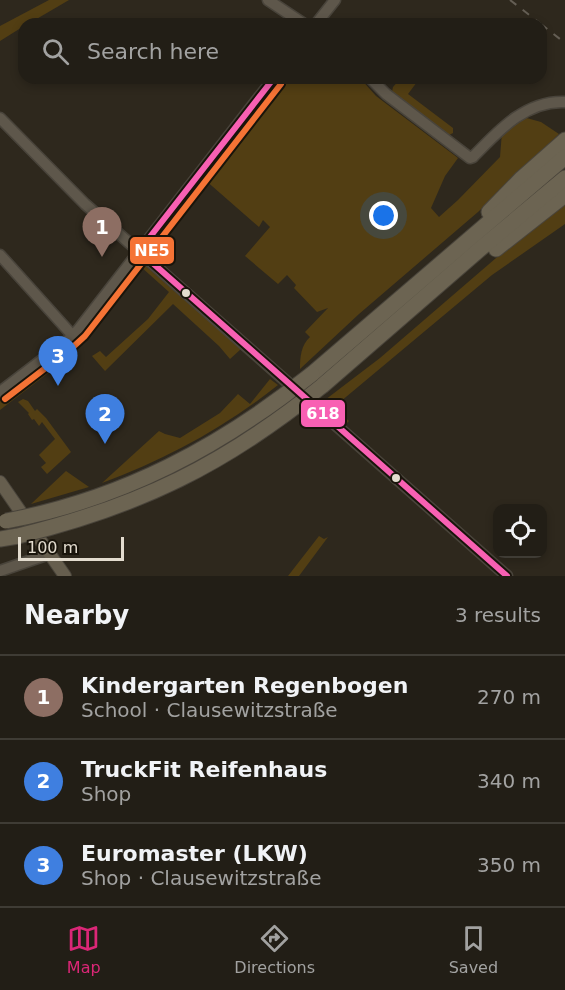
<!DOCTYPE html>
<meta charset="utf-8">
<style>
:root{--surface:#221e16;--page:#2a271f;--text:#f1f3f6;--muted:#a2a2a1;--line:#3f3c35;--accent:#db2777}
body{margin:0;font-family:"DejaVu Sans",sans-serif;background:var(--page);color:var(--text)}
.controls{position:absolute;right:18px;bottom:18px;display:grid;overflow:hidden;border-radius:12px;box-shadow:0 3px 9px #0003}
.controls button{width:54px;height:54px;display:grid;place-items:center;padding:0;border:0;border-bottom:2px solid var(--line);background:var(--surface);color:var(--text);font:30px sans-serif}
.scale{position:absolute;left:18px;bottom:15px;width:106px;box-sizing:border-box;padding-left:6px;border:3px solid #e3dccf;border-top:0;font-size:16px;line-height:21px;white-space:nowrap;color:#e3dccf;-webkit-text-stroke:4px #19140b;paint-order:stroke}
.you{position:absolute;left:384px;top:216px;width:21px;height:21px;margin:-15px;border:4px solid #fff;border-radius:50%;background:#1a73e8;box-shadow:0 0 0 9px #1a73e833}
.badge{display:grid;place-items:center;width:39px;height:39px;border-radius:50%;background:var(--accent);color:#fff;font-size:20px;font-weight:700}
.pin{position:absolute;translate:-50% -50px;filter:drop-shadow(0 2px 3px #0008)}
.pin::after{content:'';position:absolute;top:32px;width:21px;height:18px;background:inherit;clip-path:polygon(0 0,100% 0,50% 100%)}
.list{margin:0;padding:0;list-style:none}
h2{display:flex;justify-content:space-between;align-items:center;height:78px;margin:0;padding:0 24px;font-size:26px}
h2 small{font-size:20px;font-weight:400;color:var(--muted)}
.list li{display:grid;grid-template-columns:39px 1fr auto;gap:18px;align-items:center;box-sizing:border-box;height:84px;padding:0 24px;border-top:2px solid var(--line)}
.list b{display:block;font-size:22px;white-space:nowrap}
.list p{margin:0;font-size:20px;white-space:nowrap;color:var(--muted)}
.list em{font-size:20px;font-style:normal;color:var(--muted)}
.icon{flex:none;width:33px;height:33px;fill:none;stroke:currentColor;stroke-width:2;stroke-linecap:round;stroke-linejoin:round}
.map{position:relative;flex:none;width:565px;height:576px;overflow:hidden}
.search{position:absolute;background:var(--surface);box-shadow:0 3px 9px #0003;left:18px;right:18px;top:18px;height:66px;display:flex;align-items:center;gap:15px;box-sizing:border-box;padding:0 21px;border-radius:18px;color:var(--muted);font-size:22px}
.sheet{height:330px;background:var(--surface)}
nav{display:flex;justify-content:space-around;align-items:center;box-sizing:border-box;height:84px;border-top:2px solid var(--line);background:var(--surface);font-size:16px;color:var(--muted)}
nav a{display:grid;justify-items:center;gap:3px}
nav .on{color:var(--accent)}
.map>svg:first-child{display:block}
.green{fill:#523e13}
.lines{fill:none;stroke-linecap:round;stroke-linejoin:round}
.minor-casing{stroke:#49443b;stroke-width:13}
.major-casing{stroke:#49443b;stroke-width:14}
.highway-casing{stroke:#49443b;stroke-width:17}
.minor{stroke:#5e574b;stroke-width:10}
.major{stroke:#665e4e;stroke-width:12}
.highway{stroke:#6c6452;stroke-width:15}
.rail{stroke:#645e54;stroke-width:2;stroke-dasharray:8 8;stroke-linecap:butt}
.highway-bridge-casing{stroke:#49443b;stroke-width:17;stroke-linecap:butt}
.highway-bridge{stroke:#6c6452;stroke-width:15}
.bus-1-casing{stroke:#19140b;stroke-width:10}
.bus-2-casing{stroke:#19140b;stroke-width:10}
.bus-1{stroke:#f860b3;stroke-width:6}
.bus-2{stroke:#f57335;stroke-width:6}
.bus-dot{fill:#e3dccf;stroke:#19140b;stroke-width:2}
.line-badge{stroke:#19140b;stroke-width:2}
.badge-label{font-size:16px;text-anchor:middle;font-weight:bold;fill:#fff}
</style>
<div class="map">
<svg width="565" height="576" viewBox="0 0 565 576">
<rect width="100%" height="100%" fill="#2e281d"/>
<!-- green -->
<g class="green">
<path d="M49,0H69L28,24H24V26L0,41V26Z"/>
<path d="M284,78H360L376,96L458,158L445,176L431,208L439,217L458,200L500,157L502,132L523,117L541,122L559,134L478,212L359,314L300,369C300,357 301,345 310,337L305,332L328,308L317,312L294,288L296,285L287,275L278,284L245,256L270,227L263,220L259,227L204,179Z"/>
<path d="M401,78H420L408,94L453,128V133L449,135L392,92L393,87Z"/>
<path d="M565,205V224L492,275L334,407L349,421L345,425L321,403L380,358L503,252Z"/>
<path d="M141,262L241,349L230,359L219,346L173,304L105,371L92,356L100,351L106,357L148,319L169,292L140,266L79,345L78,339L138,263Z"/>
<path d="M63,352L69,357L0,410V401Z"/>
<path d="M270,379L278,385C224,428 166,459 102,483L159,431L165,434L180,438L220,413L238,394L250,404Z"/>
<path d="M23,399L28,401L35,411L37,409L46,418L71,452L47,474L41,467L46,463L39,455L55,439L42,422L39,426L34,419L32,420L28,414L29,413L18,402Z"/>
<path d="M66,471L89,487L31,504Z"/>
<path d="M319,536L324,539L328,537L299,576H288Z"/>
</g>
<g class="lines">
<defs>
<g id="minor">
<path d="M268,0L304,24"/>
<path d="M316,24L335,0"/>
<path d="M370,78L386,94L470,158L473,157C498,131 526,100 565,102"/>
<path d="M0,118L85,204L507,576"/>
<path d="M0,255L73,336"/>
<path d="M0,392L68,340L78,330L274,78"/>
<path d="M0,571L49,554"/>
</g>
<path id="major" d="M0,482L65,576"/>
<g id="highway">
<path d="M489,212L522,178L565,140"/>
<path d="M496,249L565,195"/>
<path d="M312,374L565,157"/>
<path d="M322,386L480,249L565,178"/>
<path d="M0,539L18,536"/>
</g>
</defs>
<!-- minor casing -->
<use href="#minor" class="minor-casing"/>
<!-- major casing -->
<use href="#major" class="major-casing"/>
<!-- highway casing -->
<use href="#highway" class="highway-casing"/>
<!-- minor -->
<use href="#minor" class="minor"/>
<!-- major -->
<use href="#major" class="major"/>
<!-- highway -->
<use href="#highway" class="highway"/>
<!-- rail -->
<g class="rail">
<path d="M510,0L541,24"/>
<path d="M541,24L565,43"/>
</g>
<defs>
<g id="highway-bridge">
<path d="M6,521C123,499 220,447 312,374"/>
<path d="M18,536C140,506 224,465 322,386"/>
</g>
</defs>
<!-- highway-bridge casing -->
<use href="#highway-bridge" class="highway-bridge-casing"/>
<!-- highway-bridge -->
<use href="#highway-bridge" class="highway-bridge"/>
<defs>
<g id="bus-1">
<path d="M139,251L507,576"/>
<path d="M139,251L274,78"/>
</g>
<path id="bus-2" d="M5,399L73,347L85,336L281,84"/>
</defs>
<!-- bus-1 casing -->
<use href="#bus-1" class="bus-1-casing"/>
<!-- bus-2 casing -->
<use href="#bus-2" class="bus-2-casing"/>
<!-- bus-1 -->
<use href="#bus-1" class="bus-1"/>
<!-- bus-2 -->
<use href="#bus-2" class="bus-2"/>
</g>
<!-- markers -->
<g class="bus-dot">
<circle cx="186" cy="293" r="5"/>
<circle cx="396" cy="478" r="5"/>
</g>
<g class="line-badge">
<rect x="129" y="236" width="46" height="29" rx="6" fill="#f57335"/>
<rect x="300" y="399" width="46" height="29" rx="6" fill="#f860b3"/>
</g>
<g class="badge-label">
<text x="152" y="256">NE5</text>
<text x="323" y="419">618</text>
</g>
</svg>
<div class="controls">
<button><svg class="icon" aria-label="locate" viewBox="0 0 24 24"><circle cx="12" cy="12" r="6"/><path d="M12 2v4M12 18v4M2 12h4M18 12h4"/></svg></button>
</div>
<div class="scale">100 m</div>
<div class="you"></div>
<div class="pin badge" style="left:102px;top:257px;background:#8d6e63">1</div>
<div class="pin badge" style="left:105px;top:444px;background:#3f7fe0">2</div>
<div class="pin badge" style="left:58px;top:386px;background:#3f7fe0">3</div>
<div class="search"><svg class="icon" aria-label="search" viewBox="0 0 24 24"><circle cx="10" cy="10" r="6"/><path d="M15 15l6 6"/></svg>Search here</div>
</div>
<section class="sheet">
<h2>Nearby<small>3 results</small></h2>
<ul class="list">
<li><span class="badge" style="background:#8d6e63">1</span><div><b>Kindergarten Regenbogen</b><p>School · Clausewitzstraße</p></div><em>270 m</em></li>
<li><span class="badge" style="background:#3f7fe0">2</span><div><b>TruckFit Reifenhaus</b><p>Shop</p></div><em>340 m</em></li>
<li><span class="badge" style="background:#3f7fe0">3</span><div><b>Euromaster (LKW)</b><p>Shop · Clausewitzstraße</p></div><em>350 m</em></li>
</ul>
</section>
<nav>
<a class="on"><svg class="icon" aria-label="map" viewBox="0 0 24 24"><path d="M3 6l6-2 6 2 6-2v14l-6 2-6-2-6 2zM9 4v14M15 6v14"/></svg>Map</a>
<a><svg class="icon" aria-label="directions" viewBox="0 0 24 24"><path d="M12 3l9 9-9 9-9-9zM9 14v-3h6M13 9l2 2-2 2"/></svg>Directions</a>
<a><svg class="icon" aria-label="saved" viewBox="0 0 24 24"><path d="M7 4h10v16l-5-4-5 4z"/></svg>Saved</a>
</nav>
